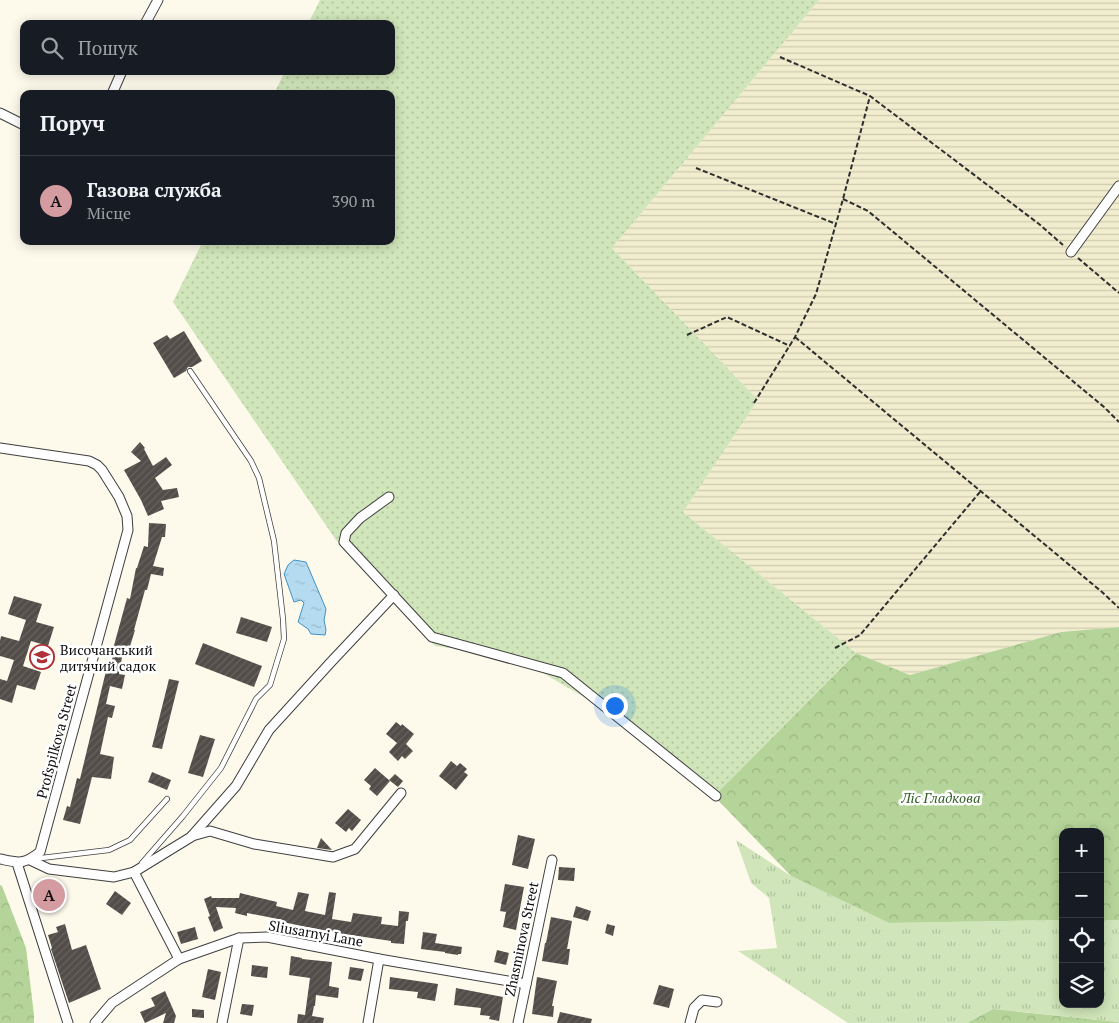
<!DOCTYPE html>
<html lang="uk">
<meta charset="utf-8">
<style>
:root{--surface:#171b24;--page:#20242c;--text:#f1f3f6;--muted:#9ea1a6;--line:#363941;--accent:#d49ba0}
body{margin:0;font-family:"PT Serif",serif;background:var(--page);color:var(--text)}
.controls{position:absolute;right:15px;bottom:15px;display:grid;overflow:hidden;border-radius:10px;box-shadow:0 2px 12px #0003}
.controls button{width:45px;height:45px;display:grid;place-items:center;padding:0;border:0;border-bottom:1px solid var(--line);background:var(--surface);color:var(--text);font:25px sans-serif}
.you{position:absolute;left:614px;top:705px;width:18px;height:18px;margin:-12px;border:4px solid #fff;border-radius:50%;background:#1a73e8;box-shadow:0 0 0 8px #1a73e833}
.badge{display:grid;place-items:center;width:32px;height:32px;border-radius:50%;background:var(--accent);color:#111;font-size:16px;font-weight:700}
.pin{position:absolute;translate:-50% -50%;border:2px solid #fff;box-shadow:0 1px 5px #0006}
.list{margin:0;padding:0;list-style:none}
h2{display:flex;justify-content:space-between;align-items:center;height:65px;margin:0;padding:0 20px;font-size:21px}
h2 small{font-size:16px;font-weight:400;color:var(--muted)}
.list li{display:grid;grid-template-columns:32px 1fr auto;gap:15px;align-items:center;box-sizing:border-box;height:90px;padding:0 20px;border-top:1px solid var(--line)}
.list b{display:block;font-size:19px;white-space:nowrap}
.list p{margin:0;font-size:16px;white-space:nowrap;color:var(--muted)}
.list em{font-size:16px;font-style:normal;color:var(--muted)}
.icon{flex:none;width:28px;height:28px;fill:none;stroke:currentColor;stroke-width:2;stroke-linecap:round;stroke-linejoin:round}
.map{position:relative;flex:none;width:1119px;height:1023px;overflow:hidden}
.search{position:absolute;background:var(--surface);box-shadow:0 2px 12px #0003;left:20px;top:20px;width:375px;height:55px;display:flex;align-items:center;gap:12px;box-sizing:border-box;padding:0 18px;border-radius:10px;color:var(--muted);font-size:19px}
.panel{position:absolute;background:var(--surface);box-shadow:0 2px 12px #0003;left:20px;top:90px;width:375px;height:155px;border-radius:10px}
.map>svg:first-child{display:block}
.farmland{fill:url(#farmland-rules)}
.grass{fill:url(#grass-tufts)}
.forest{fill:url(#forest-crowns)}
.park{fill:url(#park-dots)}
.water{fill:url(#water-ripples);stroke:#4191c2}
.building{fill:url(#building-hatch)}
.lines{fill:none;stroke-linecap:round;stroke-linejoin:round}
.service-casing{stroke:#3f3f3f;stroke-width:6}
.minor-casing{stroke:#3f3f3f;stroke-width:11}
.path{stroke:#2e2e2e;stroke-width:2;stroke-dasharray:5 2.5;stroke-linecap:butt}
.service{stroke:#fff;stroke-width:4.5}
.minor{stroke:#fff;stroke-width:9}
.labels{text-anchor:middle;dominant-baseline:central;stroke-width:5;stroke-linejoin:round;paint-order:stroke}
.poi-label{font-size:14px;fill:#0c0c0c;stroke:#fff;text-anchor:start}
.street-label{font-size:14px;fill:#0c0c0c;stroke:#fff}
.park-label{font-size:14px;font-style:italic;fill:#2f5e22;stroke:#fff}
</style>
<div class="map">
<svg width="1119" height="1023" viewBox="0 0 1119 1023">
<defs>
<pattern id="farmland-rules" width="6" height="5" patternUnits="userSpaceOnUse" patternTransform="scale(1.25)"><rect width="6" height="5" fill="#f1edce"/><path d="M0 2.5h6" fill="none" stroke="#cdcab0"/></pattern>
<pattern id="grass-tufts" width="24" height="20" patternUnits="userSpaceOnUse" patternTransform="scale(1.25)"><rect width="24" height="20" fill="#d0e5b9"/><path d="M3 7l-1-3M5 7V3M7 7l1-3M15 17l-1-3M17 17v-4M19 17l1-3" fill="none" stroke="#b1c39e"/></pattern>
<pattern id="forest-crowns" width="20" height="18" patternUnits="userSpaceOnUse" patternTransform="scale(1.25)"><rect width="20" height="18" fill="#b5d499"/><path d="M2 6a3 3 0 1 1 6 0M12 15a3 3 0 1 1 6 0" fill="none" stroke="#9ab583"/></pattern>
<pattern id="park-dots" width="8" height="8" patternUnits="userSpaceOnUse" patternTransform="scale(1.25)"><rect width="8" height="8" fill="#d0e5b9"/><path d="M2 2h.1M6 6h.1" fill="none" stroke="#b1c39e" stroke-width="1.8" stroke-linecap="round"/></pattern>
<pattern id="water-ripples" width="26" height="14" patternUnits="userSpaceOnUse" patternTransform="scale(1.25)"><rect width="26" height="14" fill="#b5dbf1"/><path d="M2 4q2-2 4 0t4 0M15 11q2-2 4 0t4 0" fill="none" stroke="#9abbcd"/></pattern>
<pattern id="building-hatch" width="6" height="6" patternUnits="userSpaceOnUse" patternTransform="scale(1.25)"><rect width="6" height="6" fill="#534d49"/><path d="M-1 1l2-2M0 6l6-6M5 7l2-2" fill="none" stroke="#67625f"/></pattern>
</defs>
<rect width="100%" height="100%" fill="#fdfaec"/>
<!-- farmland -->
<path class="farmland" d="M819,0H1119V627L1061,632L910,675L856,653L683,512L758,400L612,248Z"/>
<!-- grass -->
<path class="grass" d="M736,840L791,876L889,923L1063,920V1004H1100V920H1119V1022L993,1009L967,1023H848L738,951L777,948L769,898L751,883Z"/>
<!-- forest -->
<g class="forest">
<path d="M1119,627V920H1100V832H1063V920L889,923L791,876L714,796L856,653L910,675L1061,632Z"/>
<path d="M0,885L2,886L26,948L34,1015V1023H0Z"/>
<path d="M993,1009L1118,1022L1119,1023H967Z"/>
</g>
<!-- park -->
<path class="park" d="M320,0H819L612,248L758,400L683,512L856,653L714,796L606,710L514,656L435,646L336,540L173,302L203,241H391V94H274L285,71H391V24H308Z"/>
<!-- water -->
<path class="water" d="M294,560L306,562L326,609L324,620L326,630L325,635L311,634L308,629L298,622L304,603L301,600L294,602L284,574L288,565Z"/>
<!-- building -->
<g class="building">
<path d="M184,331L202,361L192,367H188L186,371L174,378L153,343L167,335L170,339Z"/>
<path d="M140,442L145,448L144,449L153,466L166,457L172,465L155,478L163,490L177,488L179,497L161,501L164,509L148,516L141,500L124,470L141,461L131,452Z"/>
<path d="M149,523L166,524L165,537H162L153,566L164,568L163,576L151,574L147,590H145L134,630H135L128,653L123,652L119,674L125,675L122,689L110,686L106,704L115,706L112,718L108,717L100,754L114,757L111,779L92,777L80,824L63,820L67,806L70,807L77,778L80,779L106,671H110L114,649H113L127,598L130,599L136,568H137L144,546L148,547Z"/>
<path d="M14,596L42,604L36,622L54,627L48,646L31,641L23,666L41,672L35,690L17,685L12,703L0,699V679L7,681L14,660L0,656V641L1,636L19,641L26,620L8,614Z"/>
<path d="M241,617L272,627L267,642L236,633Z"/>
<path d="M203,643L262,666L254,687L195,664Z"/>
<path d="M169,679L179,681L162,749L152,747Z"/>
<path d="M396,722L401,726L402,724L414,734L406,744L413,751L405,759L402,756L398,761L389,752L397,743L386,734Z"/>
<path d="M200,735L215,739L203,777L188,773Z"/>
<path d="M451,761L457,766L460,763L467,769L464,772L468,775L456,790L439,776Z"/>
<path d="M375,768L390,781L377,796L369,789L371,786L364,780Z"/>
<path d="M152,772L171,780L167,790L148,782Z"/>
<path d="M395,774L403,781L398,787L389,780Z"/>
<path d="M348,809L361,820L352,831L349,828L346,832L335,823Z"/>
<path d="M518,835L535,839L528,869L512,865Z"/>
<path d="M321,838L332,850L317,848Z"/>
<path d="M559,867L575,868L574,881L558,880Z"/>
<path d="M43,882L62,891L54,910L35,900Z"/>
<path d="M505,884L524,887L516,930L503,927L506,912L500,911Z"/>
<path d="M115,891L131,903L122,915L106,904Z"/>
<path d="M298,892L309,894L305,911L325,915L329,892L336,893L332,919L351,922L353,913L382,917L381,924L398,926L399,911L409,912L408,921H406L404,944L391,943V941L338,933L297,925L283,922V920L247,913V916L235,913L236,908L216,907L223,928L214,932L208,917L210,916L204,899L211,896L212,898H239L240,893L277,902L276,906L293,910Z"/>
<path d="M576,906L591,911L588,921L573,917Z"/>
<path d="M551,917L572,921L567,949H570L568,965L542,961L545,943H546Z"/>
<path d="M65,924L72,950L86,945L101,989L69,1003L51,949L52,948L48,935L58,932L56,927Z"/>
<path d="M607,924L615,926L613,936L605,933Z"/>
<path d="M195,927L198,939L181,944L177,932Z"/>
<path d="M423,932L437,934L435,943L462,947L461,954H458V955L445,953V952L421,949Z"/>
<path d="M497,950L509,953L506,965L494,962Z"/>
<path d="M291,956L302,958V959L332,962L329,986L339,988L338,998L316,995L315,1006H314L312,1016L324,1018L323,1023H297L298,1014L305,1015L310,978L289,975Z"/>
<path d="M252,965L268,967L267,978L251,976Z"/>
<path d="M350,967L364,969L361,981L348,979Z"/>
<path d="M208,969L221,972L215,1000L202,997Z"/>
<path d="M390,977L438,984L435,1001L417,998L418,992L389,989Z"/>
<path d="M537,977L557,981L552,1006H554L553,1017L532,1014Z"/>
<path d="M659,985L674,989L669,1008L653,1004Z"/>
<path d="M456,988L503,997L499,1021L489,1019L490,1016L480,1015L481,1008L454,1005Z"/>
<path d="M165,991L176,1016L174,1023H163L166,1013L145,1023L140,1012L155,1006L151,998Z"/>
<path d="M242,1004L254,1005L252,1016L240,1014Z"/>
<path d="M192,1009L204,1010V1018L192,1017Z"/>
<path d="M560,1012L592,1019L591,1023H557Z"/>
</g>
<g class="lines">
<defs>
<g id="service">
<path d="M33,859L109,850L130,840L167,799"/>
<path d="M142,863L183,816L221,768L256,699L270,685L284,639L283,619L274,541L259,478L251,461L190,371"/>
</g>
<g id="minor">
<path d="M145,24L158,0"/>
<path d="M112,94L122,71"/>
<path d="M0,113L24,125"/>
<path d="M1071,252L1119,186"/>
<path d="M0,448L89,461L97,465L102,470L119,497L127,516L128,530L40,852C23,865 19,863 0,859"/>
<path d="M389,497L360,518L346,533L344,542L432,637L563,673L716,796"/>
<path d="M192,836L210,831L254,844L333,857L355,849L401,793"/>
<path d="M30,860L49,869L114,877L134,872L191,837L236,786L269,730L331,662L394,595"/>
<path d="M17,863L68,1023"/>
<path d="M134,872L179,959"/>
<path d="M95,1023L112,1003L179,959L239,938L267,937L379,959L526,984"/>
<path d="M222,1023L239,938"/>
<path d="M368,1023L379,959"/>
<path d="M518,1023L552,860"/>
<path d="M690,1023L694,1008L702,1000L717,1002"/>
</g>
</defs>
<!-- service casing -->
<use href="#service" class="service-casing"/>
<!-- minor casing -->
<use href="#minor" class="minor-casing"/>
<!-- path -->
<g class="path">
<path d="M780,57L870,96L1039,224L1063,245"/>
<path d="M696,168L836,224"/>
<path d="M843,199L868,211L1104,407L1119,422"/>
<path d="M1078,258L1119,293"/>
<path d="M687,335L727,317L790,346"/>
<path d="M795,337L1102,592L1119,608"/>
<path d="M754,403L795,337L816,294L843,199L870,96"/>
<path d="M835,648L860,635L980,492"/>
</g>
<!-- service -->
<use href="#service" class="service"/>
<!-- minor -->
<use href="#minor" class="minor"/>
</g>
<!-- icons -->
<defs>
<symbol id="school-ring" viewBox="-11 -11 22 22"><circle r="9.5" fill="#fff" stroke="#b02f38" stroke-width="1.5"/><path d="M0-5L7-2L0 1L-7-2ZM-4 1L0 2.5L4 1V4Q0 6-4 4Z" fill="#b02f38"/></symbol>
</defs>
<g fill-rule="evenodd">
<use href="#school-ring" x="28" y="643" width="28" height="28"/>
</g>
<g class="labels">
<!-- poi labels -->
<g class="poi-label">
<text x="60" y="649">Височанський<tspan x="60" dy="16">дитячий садок</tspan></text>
</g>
<!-- street labels -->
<g class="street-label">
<text transform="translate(56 741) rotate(-75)">Profspilkova Street</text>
<text transform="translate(316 933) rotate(10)">Sliusarnyi Lane</text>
<text transform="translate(521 939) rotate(-78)">Zhasminova Street</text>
</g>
<!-- park labels -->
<g class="park-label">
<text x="941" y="797">Ліс Гладкова</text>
</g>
</g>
</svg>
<div class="controls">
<button>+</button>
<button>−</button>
<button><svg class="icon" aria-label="locate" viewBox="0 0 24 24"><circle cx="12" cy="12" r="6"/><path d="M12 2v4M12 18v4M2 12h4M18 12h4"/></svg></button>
<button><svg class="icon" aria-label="layers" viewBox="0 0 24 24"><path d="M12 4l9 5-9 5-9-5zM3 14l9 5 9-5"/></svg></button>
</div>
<div class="you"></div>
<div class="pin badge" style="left:49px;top:895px">A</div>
<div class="search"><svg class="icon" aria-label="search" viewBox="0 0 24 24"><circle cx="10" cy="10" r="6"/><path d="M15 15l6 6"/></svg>Пошук</div>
<section class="panel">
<h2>Поруч<small></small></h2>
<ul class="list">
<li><span class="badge">A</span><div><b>Газова служба</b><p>Місце</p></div><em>390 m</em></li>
</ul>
</section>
</div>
